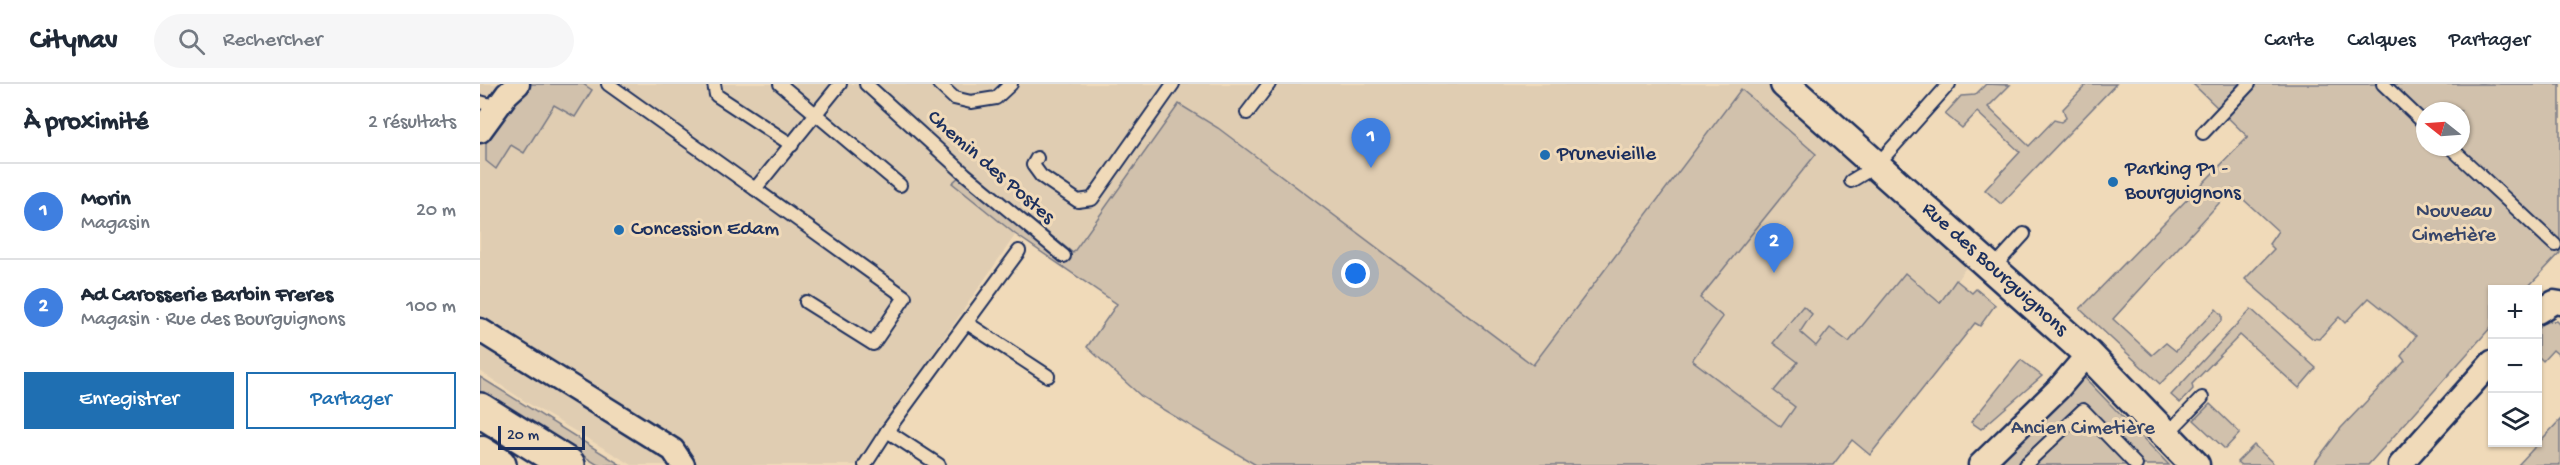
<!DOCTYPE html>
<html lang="fr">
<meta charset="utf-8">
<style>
:root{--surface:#fff;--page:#f6f6f7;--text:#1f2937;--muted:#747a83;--line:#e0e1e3;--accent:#1f6fb2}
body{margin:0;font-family:"Gochi Hand",sans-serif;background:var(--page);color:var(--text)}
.controls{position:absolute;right:18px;bottom:18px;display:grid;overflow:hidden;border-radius:0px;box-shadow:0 2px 4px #0004}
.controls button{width:54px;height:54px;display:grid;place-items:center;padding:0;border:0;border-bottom:2px solid var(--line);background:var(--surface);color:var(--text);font:30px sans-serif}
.compass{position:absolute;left:1936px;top:18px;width:54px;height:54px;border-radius:50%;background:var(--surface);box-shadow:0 2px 4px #0004;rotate:287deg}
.scale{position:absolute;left:18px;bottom:15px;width:87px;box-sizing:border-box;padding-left:6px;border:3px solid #1b2f5e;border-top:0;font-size:16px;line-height:21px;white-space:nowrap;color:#1b2f5e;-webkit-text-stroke:4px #f0dab9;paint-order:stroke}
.you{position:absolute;left:876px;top:190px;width:21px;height:21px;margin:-15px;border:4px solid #fff;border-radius:50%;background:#1a73e8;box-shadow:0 0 0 9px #1a73e833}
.badge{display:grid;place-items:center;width:39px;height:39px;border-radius:50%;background:var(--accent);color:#fff;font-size:20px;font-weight:700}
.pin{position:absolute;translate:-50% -50px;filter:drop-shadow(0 2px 3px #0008)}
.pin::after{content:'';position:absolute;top:32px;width:21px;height:18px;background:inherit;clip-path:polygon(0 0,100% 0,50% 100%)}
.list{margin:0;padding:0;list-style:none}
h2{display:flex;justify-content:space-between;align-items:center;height:78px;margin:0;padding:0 24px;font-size:26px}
h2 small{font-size:20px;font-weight:400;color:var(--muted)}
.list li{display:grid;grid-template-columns:39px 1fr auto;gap:18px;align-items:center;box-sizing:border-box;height:96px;padding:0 24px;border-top:2px solid var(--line)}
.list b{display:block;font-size:22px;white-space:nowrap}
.list p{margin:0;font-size:20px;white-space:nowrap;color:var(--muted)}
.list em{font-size:20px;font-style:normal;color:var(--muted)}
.actions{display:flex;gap:12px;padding:18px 24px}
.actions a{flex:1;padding:14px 0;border:2px solid var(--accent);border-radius:0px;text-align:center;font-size:21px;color:var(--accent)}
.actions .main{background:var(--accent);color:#fff}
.icon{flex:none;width:33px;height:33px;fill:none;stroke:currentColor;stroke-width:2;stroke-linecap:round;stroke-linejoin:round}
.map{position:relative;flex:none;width:2080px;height:381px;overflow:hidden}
header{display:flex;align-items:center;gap:36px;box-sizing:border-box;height:84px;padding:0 30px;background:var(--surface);border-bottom:2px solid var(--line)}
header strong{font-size:28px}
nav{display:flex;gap:33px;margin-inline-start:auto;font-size:21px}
.search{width:420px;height:54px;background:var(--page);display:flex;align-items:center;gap:15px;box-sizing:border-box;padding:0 21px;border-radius:33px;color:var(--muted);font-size:22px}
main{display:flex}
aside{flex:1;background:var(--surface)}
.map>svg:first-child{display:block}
.built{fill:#e0cdb2}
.green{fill:#d1c1ac;stroke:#767885;stroke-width:1.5;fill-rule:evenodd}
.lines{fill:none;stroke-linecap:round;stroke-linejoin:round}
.service-casing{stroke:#1b2f5e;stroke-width:16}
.minor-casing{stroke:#1b2f5e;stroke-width:27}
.tertiary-casing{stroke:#1b2f5e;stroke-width:33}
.primary-casing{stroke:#1b2f5e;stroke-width:38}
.service{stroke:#f0dab9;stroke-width:12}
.minor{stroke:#f0dab9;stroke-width:22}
.tertiary{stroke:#f0dab9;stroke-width:28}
.primary{stroke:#f0dab9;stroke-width:33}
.poi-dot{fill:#1f6fb2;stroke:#f0dab9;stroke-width:2}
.labels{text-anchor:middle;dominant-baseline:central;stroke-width:6;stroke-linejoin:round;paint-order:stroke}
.poi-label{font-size:21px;fill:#1b2f5e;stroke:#f0dab9;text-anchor:start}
.street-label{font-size:21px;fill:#1b2f5e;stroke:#f0dab9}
.park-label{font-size:21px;fill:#36456a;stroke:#f0dab9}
</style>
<header>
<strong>Citynav</strong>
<div class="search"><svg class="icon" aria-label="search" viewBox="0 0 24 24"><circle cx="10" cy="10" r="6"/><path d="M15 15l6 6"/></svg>Rechercher</div>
<nav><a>Carte</a><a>Calques</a><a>Partager</a></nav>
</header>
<main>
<aside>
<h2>À proximité<small>2 résultats</small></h2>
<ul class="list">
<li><span class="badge" style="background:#3f7fe0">1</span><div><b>Morin</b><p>Magasin</p></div><em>20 m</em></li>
<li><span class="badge" style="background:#3f7fe0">2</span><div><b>Ad Carosserie Barbin Freres</b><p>Magasin · Rue des Bourguignons</p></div><em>100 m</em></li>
</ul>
<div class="actions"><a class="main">Enregistrer</a><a>Partager</a></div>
</aside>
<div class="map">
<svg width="2080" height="381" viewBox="0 0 2080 381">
<rect width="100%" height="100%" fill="#f0dab9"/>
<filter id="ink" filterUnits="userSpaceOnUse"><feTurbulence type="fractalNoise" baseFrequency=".0167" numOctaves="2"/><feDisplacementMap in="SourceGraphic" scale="12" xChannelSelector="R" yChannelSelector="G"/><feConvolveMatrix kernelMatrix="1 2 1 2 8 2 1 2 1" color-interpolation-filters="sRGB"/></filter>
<g filter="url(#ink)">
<!-- built -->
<path class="built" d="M0,0H1305L1496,169L1461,219L1331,381H776L662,313L607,263L637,220L536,150L376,381H152L46,318L0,287Z"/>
<!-- green -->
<g class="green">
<path d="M51,0H103L112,6L95,33L74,21L44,69L31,61L16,85L6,77V56Z"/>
<path d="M1506,0L1530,1L1508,23L1549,62L1574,36L1581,38L1586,34L1583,25L1607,0H1636L1521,120L1505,106L1540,68L1497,28L1482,44L1465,30L1481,12L1495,11Z"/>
<path d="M1713,0H2080V169L2046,205L2012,206V242L1888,381H1833L1861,344L1925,277L1921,272L1936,252L1889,214L1865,239L1859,233L1839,255L1832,254L1765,195L1794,165L1789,160L1798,147L1752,105L1633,235L1672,271L1686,259L1696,267L1736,225L1742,231V236L1680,300L1600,225L1768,53ZM1945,27H1981V63H1945Z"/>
<path d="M1261,5L1336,70L1220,214L1243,233L1212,276L1301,343L1315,323L1294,307L1318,278L1293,259L1323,222L1332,230L1320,248L1336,262L1350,244L1369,258L1425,189L1460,219L1476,196L1492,209L1496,205L1515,221L1500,242L1495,239L1390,371L1372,356L1353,381H776L662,313L607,263L637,220L535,150L472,99L488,85L593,169L699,20L738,44L1053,281Z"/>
<path d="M1771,225L1836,284L1819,304L1760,251L1712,300L1713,305L1700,319L1691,311Z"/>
<path d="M2076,237L2080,241V272L2073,266L2063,277L2058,272V245L2063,238Z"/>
<path d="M1541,276L1562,292L1501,345L1491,338Z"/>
<path d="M0,293L141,381H118L0,308Z"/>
<path d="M1604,293L1689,381H1512Z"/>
<path d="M1730,320L1760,349L1745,365L1714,336Z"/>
<path d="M2080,336V381H2038Z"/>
<path d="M1774,361L1795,381H1761L1757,378Z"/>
</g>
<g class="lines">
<defs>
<g id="service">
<path d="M128,0L275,105L360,0"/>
<path d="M234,0L236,11L312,61"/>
<path d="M300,0L420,101"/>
<path d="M386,0L485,90L584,172"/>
<path d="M459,0L474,14L491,18L516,14L531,0"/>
<path d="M1903,0L1945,40"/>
<path d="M0,18L18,23"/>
<path d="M767,29L789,0"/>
<path d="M1723,49L1769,0"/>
<path d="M1970,63L2075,161"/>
<path d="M557,74L553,81L561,92L598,117L612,115L693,0"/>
<path d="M1371,97L1396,82L1469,0"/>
<path d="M275,105L425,213L393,260L326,218"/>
<path d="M1513,184L1544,150"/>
<path d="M487,239L568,292"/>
<path d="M407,347L459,381"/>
<path d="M1686,351L1722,314"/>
<path d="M385,381L407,347L539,167"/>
<path d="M1545,381L1603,326L1656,381"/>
</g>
<g id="minor">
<path d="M0,47L27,10L38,0"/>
<path d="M2058,228L2074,218L2080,219"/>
<path d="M0,246L193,366L203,381"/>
<path d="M1500,381L1579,304L1608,270"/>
<path d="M1920,381L2012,278"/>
</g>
<path id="tertiary" d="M1305,0L1608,270L1715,381"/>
<g id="primary">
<path d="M0,326L88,381"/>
<path d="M0,369L19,381"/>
</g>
</defs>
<!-- service casing -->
<use href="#service" class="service-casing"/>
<!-- minor casing -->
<use href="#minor" class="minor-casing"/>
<!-- tertiary casing -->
<use href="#tertiary" class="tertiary-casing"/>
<!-- primary casing -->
<use href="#primary" class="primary-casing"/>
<!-- service -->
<use href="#service" class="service"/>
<!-- minor -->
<use href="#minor" class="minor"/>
<!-- tertiary -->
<use href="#tertiary" class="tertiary"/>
<!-- primary -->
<use href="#primary" class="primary"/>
</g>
</g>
<!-- markers -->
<g class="poi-dot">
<circle cx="1065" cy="71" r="6"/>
<circle cx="1633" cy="98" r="6"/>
<circle cx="139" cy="146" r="6"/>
</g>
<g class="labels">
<!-- poi labels -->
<g class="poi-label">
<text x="1077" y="71">Prunevieille</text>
<text x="1645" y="86">Parking P1 -<tspan x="1645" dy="24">Bourguignons</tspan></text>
<text x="151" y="146">Concession Edam</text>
</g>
<!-- street labels -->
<g class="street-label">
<text transform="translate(510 84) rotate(41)">Chemin des Postes</text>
<text transform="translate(1514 186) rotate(42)">Rue des Bourguignons</text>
</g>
<!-- park labels -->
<g class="park-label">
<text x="1974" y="128">Nouveau<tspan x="1974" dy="24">Cimetière</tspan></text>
<text x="1603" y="345">Ancien Cimetière</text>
</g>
</g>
</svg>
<div class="controls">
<button>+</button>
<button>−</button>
<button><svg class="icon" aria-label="layers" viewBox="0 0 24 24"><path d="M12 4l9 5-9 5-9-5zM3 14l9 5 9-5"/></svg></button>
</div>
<svg class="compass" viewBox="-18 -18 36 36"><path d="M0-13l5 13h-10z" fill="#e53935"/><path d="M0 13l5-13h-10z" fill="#747a83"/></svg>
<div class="scale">20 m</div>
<div class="you"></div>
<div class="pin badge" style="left:891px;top:84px;background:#3f7fe0">1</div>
<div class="pin badge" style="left:1294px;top:189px;background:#3f7fe0">2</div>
</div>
</main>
